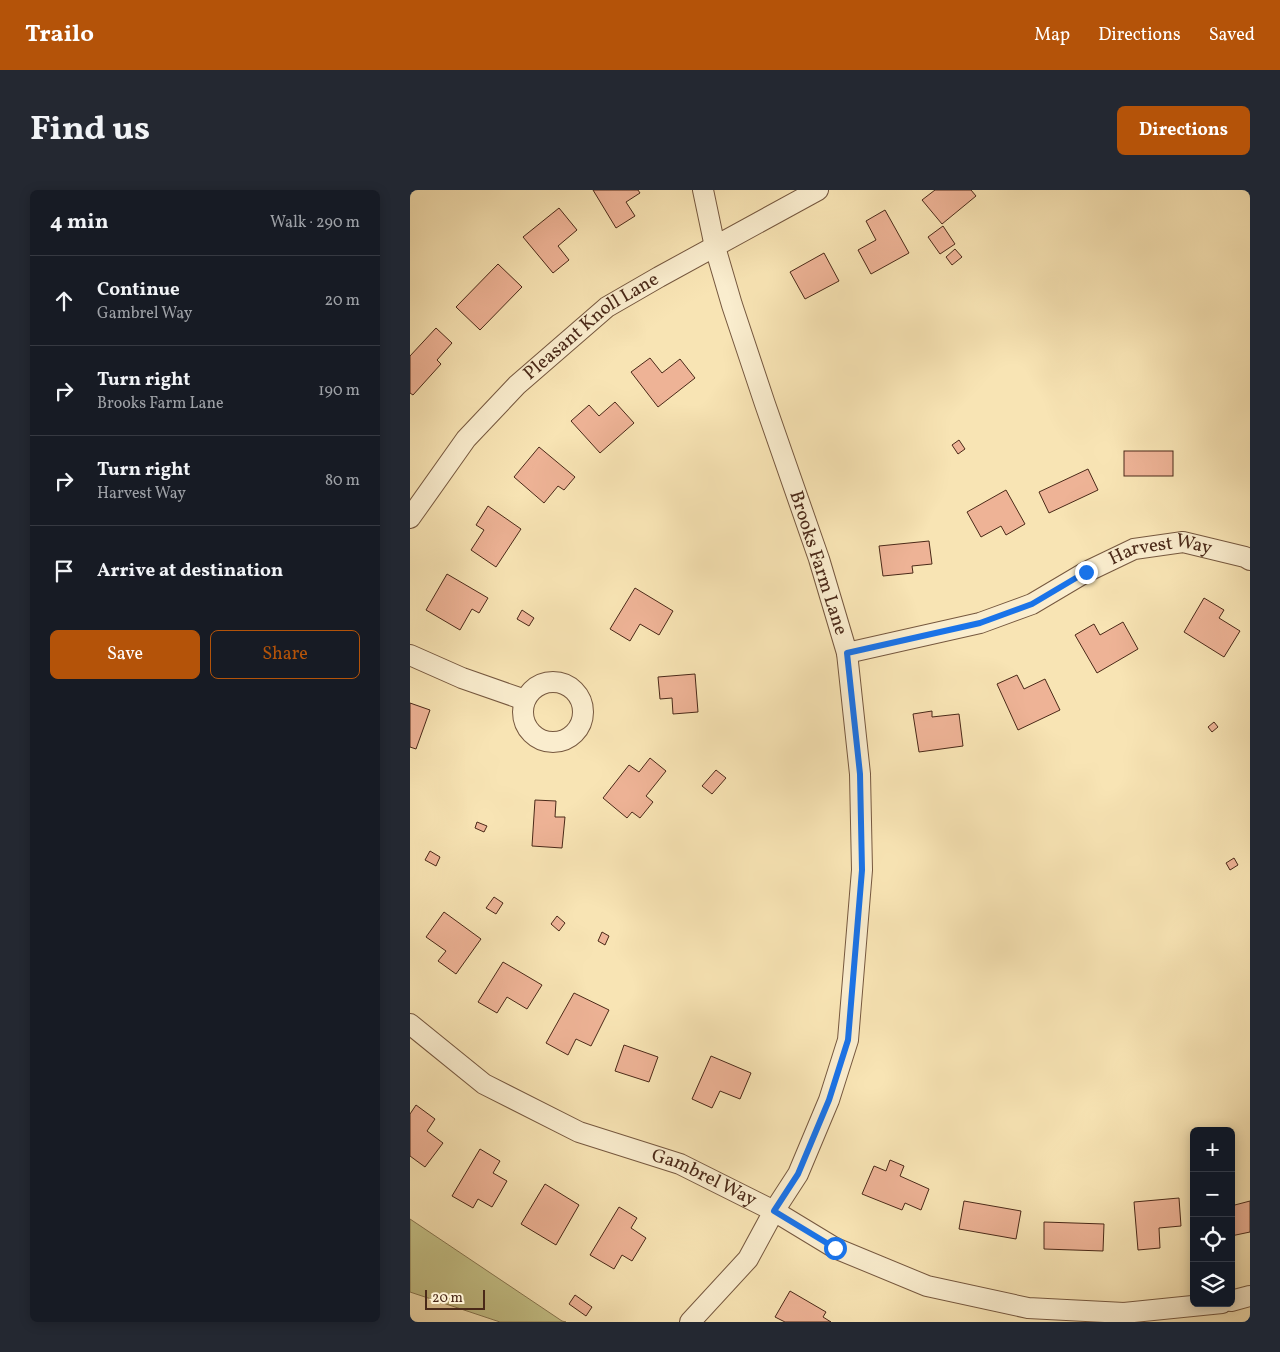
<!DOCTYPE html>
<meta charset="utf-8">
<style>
:root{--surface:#171b24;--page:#242831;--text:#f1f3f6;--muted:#9ea1a6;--line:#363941;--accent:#b45309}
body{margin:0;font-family:Vollkorn,serif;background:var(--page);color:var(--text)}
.controls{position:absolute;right:15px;bottom:15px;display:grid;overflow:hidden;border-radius:8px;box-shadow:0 2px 12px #0003}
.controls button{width:45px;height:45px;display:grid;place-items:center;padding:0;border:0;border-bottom:1px solid var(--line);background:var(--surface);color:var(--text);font:25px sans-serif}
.scale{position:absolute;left:15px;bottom:12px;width:60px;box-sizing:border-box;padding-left:5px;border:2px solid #4a2918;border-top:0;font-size:14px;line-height:18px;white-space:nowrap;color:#4a2918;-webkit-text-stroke:4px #faedce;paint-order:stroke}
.stop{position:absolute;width:15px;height:15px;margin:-11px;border:4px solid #1a73e8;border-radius:50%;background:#fff}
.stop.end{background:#1a73e8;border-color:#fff;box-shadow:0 1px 5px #0008}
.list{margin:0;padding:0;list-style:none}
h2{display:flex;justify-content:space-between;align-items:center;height:65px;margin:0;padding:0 20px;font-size:21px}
h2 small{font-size:16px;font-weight:400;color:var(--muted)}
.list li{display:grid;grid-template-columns:32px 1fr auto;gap:15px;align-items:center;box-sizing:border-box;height:90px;padding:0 20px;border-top:1px solid var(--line)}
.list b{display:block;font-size:19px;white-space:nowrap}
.list p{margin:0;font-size:16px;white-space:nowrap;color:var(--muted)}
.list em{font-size:16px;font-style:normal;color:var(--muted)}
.actions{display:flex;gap:10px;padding:15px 20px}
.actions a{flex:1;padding:11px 0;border:1px solid var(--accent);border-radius:8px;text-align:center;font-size:18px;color:var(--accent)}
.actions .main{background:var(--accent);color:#fff}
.icon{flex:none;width:28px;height:28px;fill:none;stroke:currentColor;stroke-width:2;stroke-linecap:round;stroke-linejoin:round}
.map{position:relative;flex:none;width:840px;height:1132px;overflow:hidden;border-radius:8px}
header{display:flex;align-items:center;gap:30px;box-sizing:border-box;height:70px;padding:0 25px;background:var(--accent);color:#fff}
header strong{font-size:24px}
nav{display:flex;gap:28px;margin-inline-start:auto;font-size:18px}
.intro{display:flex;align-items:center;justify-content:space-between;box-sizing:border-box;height:120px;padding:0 30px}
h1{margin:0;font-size:35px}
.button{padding:12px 22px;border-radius:8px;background:var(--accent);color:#fff;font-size:18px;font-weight:700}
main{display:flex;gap:30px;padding:0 30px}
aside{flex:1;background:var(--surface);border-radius:8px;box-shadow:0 2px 12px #0003}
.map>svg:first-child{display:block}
.green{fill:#c5c288;stroke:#887650}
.building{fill:#eeb396;stroke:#4a2918}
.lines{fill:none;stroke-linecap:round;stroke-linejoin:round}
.minor-casing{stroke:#76583f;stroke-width:22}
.minor{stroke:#faedce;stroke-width:20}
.route{stroke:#1a73e8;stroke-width:6}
.labels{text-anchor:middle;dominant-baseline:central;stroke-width:4;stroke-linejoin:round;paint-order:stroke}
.street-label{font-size:19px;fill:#4a2918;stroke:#faedce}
</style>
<header>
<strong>Trailo</strong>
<nav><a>Map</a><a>Directions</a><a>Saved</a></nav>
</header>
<div class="intro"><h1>Find us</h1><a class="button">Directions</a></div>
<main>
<aside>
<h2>4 min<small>Walk · 290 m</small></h2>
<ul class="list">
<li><svg class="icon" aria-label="ahead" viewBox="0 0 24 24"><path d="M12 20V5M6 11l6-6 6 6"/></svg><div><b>Continue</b><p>Gambrel Way</p></div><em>20 m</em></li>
<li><svg class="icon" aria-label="right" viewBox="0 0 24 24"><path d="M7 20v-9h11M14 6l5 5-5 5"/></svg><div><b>Turn right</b><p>Brooks Farm Lane</p></div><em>190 m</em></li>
<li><svg class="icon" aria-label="right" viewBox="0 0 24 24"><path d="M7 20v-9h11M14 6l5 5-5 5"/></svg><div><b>Turn right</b><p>Harvest Way</p></div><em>80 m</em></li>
<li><svg class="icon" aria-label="arrive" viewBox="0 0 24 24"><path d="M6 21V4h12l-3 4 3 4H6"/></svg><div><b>Arrive at destination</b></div></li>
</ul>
<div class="actions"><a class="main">Save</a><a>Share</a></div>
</aside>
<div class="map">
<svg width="840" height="1132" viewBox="0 0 840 1132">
<rect width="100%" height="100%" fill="#f8e4b4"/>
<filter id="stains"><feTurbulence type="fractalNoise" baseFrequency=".004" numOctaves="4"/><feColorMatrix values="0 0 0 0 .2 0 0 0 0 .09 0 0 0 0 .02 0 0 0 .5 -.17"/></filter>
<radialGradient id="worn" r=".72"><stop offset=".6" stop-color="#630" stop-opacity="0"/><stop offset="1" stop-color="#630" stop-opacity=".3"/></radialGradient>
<!-- green -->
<path class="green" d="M0,1029L152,1131L156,1132H90L0,1102Z"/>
<!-- building -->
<g class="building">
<path d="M183,0H228L230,3L216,12L225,26L206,38Z"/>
<path d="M525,0H561L566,6L532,34L512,10Z"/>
<path d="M149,18L167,40L148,56L159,70L143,83L113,47Z"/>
<path d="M475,20L499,63L461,84L448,60L466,50L456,31Z"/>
<path d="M533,36L545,54L530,64L518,47Z"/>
<path d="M545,59L552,67L542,75L536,67Z"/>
<path d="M414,63L429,91L395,109L380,82Z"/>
<path d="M88,74L112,97L70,140L46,117Z"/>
<path d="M26,138L42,153L27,170L31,174L3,205L0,203V166Z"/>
<path d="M240,168L252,183L270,169L285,188L248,217L221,182Z"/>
<path d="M205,212L224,233L190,263L161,231L179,215L189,226Z"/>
<path d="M549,250L555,259L548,264L542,255Z"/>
<path d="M129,257L165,287L154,300L148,296L134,313L104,287Z"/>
<rect x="714" y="261" width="49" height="25"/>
<path d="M678,279L688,300L639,323L629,302Z"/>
<path d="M596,300L615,334L596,345L591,336L571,347L557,322Z"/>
<path d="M78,316L111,339L86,377L61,360L74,340L66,335Z"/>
<path d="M519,351L522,374L502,376L503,383L473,386L469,356Z"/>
<path d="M37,384L78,408L69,423L62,419L50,440L16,420Z"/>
<path d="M225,398L263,421L249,445L230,434L220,451L200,439Z"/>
<path d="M794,408L814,420L809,428L830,441L814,467L774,442Z"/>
<path d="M112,420L124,428L119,436L107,429Z"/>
<path d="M713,432L728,459L687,483L665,445L684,434L690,445Z"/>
<path d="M285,484L288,522L263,524L262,508L250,509L248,487Z"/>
<path d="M607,485L614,499L635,489L650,520L608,540L587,494Z"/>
<path d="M0,513L20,520L6,559L0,557Z"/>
<path d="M522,521V527L549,524L553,556L509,562L503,524Z"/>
<path d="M804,532L808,537L802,542L798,537Z"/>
<path d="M240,568L256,581L236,606L243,612L230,628L222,622L217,628L193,608L219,575L229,582Z"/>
<path d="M306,580L316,588L302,604L292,596Z"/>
<path d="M125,610L146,611L145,627H155L152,658L122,656Z"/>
<path d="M67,632L77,636L74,642L65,638Z"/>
<path d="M20,661L30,667L26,676L15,670Z"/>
<path d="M824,668L828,675L820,680L816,673Z"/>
<path d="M84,707L93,713L86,724L76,718Z"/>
<path d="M34,722L71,749L46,784L28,771L36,761L16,747Z"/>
<path d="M147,726L155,733L149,741L141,734Z"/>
<path d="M192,742L199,746L195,755L188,751Z"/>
<path d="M93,772L132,795L117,819L97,807L87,823L68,812Z"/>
<path d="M164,803L199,820L181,856L166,849L158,865L136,853Z"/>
<path d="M214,855L248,867L239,892L205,881Z"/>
<path d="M301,866L341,883L330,909L310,901L302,918L282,909Z"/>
<path d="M6,915L25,929L17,941L33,953L15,977L0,966V924Z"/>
<path d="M70,959L90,971L83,983L97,991L82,1017L68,1009L63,1018L42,1006Z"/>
<path d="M480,970L494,976L490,986L519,999L511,1020L495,1013L492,1020L452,1004L464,976L476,981Z"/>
<path d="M135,994L169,1015L146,1055L111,1034Z"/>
<path d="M769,1008L771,1036L749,1038L750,1058L728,1060L724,1012Z"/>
<path d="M554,1011L611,1021L606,1049L549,1039Z"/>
<path d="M840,1011V1042L821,1046V1016Z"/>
<path d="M209,1017L227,1028L221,1038L236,1048L222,1071L212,1065L204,1079L180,1065Z"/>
<path d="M634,1032L694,1034L693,1061L634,1059Z"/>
<path d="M380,1101L416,1122L413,1127L421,1132H375L365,1127Z"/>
<path d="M165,1105L182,1117L176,1126L159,1114Z"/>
</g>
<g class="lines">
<defs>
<g id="minor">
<path id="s1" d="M0,328L56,249L107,195L197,117L249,87L408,0"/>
<path id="s2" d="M437,463L570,433L622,414L676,382L724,359L773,352L835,367L840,370"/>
<path d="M0,465L52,488L115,510"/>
<circle cx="143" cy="522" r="30"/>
<path id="s3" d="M0,834L74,894L169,942L270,974L364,1021L425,1058L517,1096L618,1118L714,1123L812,1113"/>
<path d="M821,1111L840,1106"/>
<path d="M280,1132L338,1069L364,1021L388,984L419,910L438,850L452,680L450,584L437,463L409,369L355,214L322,115L305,57L293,0"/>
</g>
</defs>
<!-- minor casing -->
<use href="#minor" class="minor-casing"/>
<!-- minor -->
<use href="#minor" class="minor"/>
</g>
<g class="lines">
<!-- route -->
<path class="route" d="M425,1058L364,1021L388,984L419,910L438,850L452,680L450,584L437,463L570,433L622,414L676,382"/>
</g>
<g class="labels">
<!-- street labels -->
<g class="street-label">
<text stroke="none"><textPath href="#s1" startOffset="266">Pleasant Knoll Lane</textPath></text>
<text stroke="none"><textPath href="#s2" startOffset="334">Harvest Way</textPath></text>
<text transform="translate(408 373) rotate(72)">Brooks Farm Lane</text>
<text stroke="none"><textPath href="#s3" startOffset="335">Gambrel Way</textPath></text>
</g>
</g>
<rect width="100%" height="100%" filter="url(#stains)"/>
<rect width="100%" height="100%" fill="url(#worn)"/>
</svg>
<div class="controls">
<button>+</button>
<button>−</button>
<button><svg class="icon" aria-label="locate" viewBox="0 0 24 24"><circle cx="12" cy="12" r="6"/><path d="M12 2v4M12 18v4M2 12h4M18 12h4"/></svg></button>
<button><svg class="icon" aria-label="layers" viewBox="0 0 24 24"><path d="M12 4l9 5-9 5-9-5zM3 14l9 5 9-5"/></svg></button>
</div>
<div class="scale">20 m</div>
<div class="stop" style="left:425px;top:1058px"></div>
<div class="stop end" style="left:676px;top:382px"></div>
</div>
</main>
